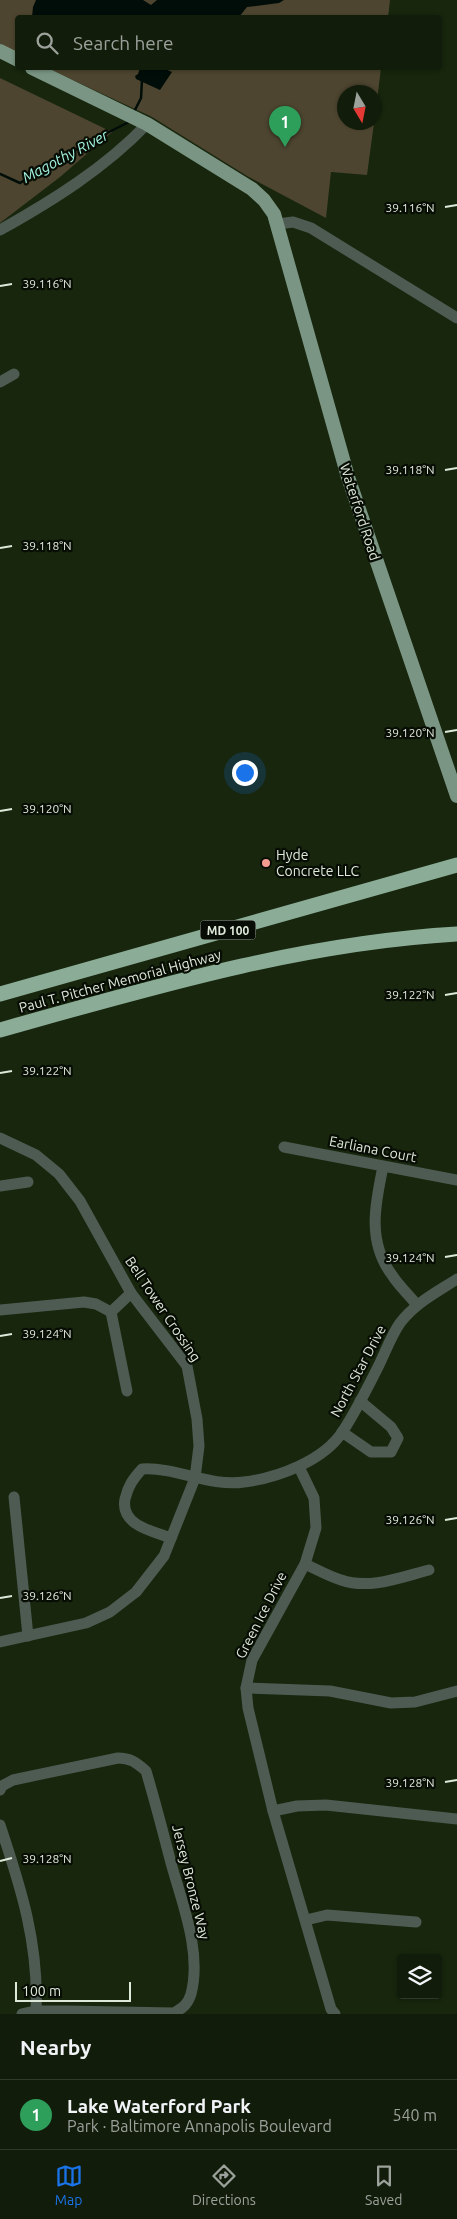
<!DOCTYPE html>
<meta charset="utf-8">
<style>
:root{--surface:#111c0a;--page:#1a2513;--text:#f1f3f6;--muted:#9ca19c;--line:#303a2b;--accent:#1a73e8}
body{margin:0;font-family:Ubuntu,sans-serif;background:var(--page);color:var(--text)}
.controls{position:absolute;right:15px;bottom:15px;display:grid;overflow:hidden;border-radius:5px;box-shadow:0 1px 4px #0004}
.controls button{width:45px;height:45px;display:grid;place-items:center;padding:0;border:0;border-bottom:1px solid var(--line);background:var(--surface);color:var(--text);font:25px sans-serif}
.compass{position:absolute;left:337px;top:85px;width:45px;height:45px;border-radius:50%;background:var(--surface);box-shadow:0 1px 4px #0004;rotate:170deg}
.scale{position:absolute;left:15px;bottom:12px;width:116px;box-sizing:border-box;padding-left:5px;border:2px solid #dfe9da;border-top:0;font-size:14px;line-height:18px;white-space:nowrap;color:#dfe9da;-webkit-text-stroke:4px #070d04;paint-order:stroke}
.you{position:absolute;left:244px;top:772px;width:18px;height:18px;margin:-12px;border:4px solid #fff;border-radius:50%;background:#1a73e8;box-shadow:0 0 0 8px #1a73e833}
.badge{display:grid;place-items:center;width:32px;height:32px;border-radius:50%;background:var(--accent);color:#fff;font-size:16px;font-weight:700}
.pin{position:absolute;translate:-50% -41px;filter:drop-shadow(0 1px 2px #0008)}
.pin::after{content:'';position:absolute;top:26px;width:18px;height:15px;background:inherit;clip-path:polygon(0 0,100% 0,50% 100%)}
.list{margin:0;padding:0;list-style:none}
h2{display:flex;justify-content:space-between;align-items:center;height:65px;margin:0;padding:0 20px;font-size:21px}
h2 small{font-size:16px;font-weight:400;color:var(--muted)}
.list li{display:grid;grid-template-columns:32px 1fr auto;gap:15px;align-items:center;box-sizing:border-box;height:70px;padding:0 20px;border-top:1px solid var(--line)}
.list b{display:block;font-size:19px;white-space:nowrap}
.list p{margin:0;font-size:16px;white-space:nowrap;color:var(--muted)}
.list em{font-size:16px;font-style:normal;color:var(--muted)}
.icon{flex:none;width:28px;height:28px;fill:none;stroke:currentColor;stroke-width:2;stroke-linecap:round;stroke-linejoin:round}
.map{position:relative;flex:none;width:457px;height:2014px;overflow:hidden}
.search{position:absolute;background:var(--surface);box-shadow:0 1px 4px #0004;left:15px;right:15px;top:15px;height:55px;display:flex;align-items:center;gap:12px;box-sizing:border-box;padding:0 18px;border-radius:5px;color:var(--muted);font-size:19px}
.sheet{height:135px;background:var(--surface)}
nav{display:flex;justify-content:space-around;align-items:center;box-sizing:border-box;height:70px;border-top:1px solid var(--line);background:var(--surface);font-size:14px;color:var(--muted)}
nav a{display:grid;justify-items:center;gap:2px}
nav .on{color:var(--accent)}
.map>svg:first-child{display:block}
.green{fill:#4d452f}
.water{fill:#000d09}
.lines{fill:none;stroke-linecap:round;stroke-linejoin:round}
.stream{stroke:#000d09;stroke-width:2.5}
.minor{stroke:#4e5b52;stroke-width:11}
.major{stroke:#7a9583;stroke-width:14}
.highway{stroke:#8bac97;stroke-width:15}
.ticks{fill:none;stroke:#dfe9da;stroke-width:2}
.poi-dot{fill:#f59c91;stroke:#070d04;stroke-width:2}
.labels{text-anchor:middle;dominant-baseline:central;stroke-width:4.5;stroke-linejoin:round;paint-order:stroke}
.shield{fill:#070d04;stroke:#9ea79a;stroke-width:1}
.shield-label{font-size:12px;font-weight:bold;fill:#dfe9da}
.street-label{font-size:14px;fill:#dfe9da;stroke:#070d04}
.poi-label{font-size:14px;fill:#dfe9da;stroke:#070d04;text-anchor:start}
.water-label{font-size:15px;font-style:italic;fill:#a4f5e3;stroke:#070d04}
.ticks-label{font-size:12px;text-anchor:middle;fill:#dfe9da;stroke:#070d04;stroke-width:4.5;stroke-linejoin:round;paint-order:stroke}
</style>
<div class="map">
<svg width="457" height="2014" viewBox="0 0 457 2014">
<rect width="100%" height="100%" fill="#17260d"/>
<!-- green -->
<g class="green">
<path d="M0,0H390L388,18H18L17,53L0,44Z"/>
<path d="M47,68H381L375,117L374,92H344V122L374,123L367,175L331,172L326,218L247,176L152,117Z"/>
<path d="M0,78L112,132L60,177L0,223Z"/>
</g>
<!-- water -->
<g class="water">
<path d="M36,0H143L151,5L157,0H284L279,3L247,7L239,17H32L33,7Z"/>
<path d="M140,68H163L172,72L160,90L136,79L135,76L138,74Z"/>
</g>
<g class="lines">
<!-- stream -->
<g class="stream">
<path d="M134,112L141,98L142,80"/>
<path d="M0,174L20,183L87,143L129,122"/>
</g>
<!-- minor -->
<g class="minor">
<path d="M278,224L293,222L311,228L457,318"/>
<path d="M0,230C52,201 105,168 147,124"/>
<path d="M0,382L14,374"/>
<path d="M0,1138L36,1155L59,1174L80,1201L131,1293L187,1366L197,1419L199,1446L195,1478L164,1556L136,1592L110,1612L86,1623L0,1642"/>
<path d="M284,1147L457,1180"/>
<path d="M383,1167C375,1204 367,1242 392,1275C399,1286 409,1295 417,1305"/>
<path d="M0,1186L28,1182"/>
<path d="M0,1310L84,1302L96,1304L111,1312L131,1293"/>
<path d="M111,1312L127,1391"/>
<path d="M342,1432L371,1452H391L398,1438L391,1427L360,1401"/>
<path d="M299,1467L314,1498L316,1528L305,1564L252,1660L246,1688L248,1708L273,1811L331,2009L335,2014"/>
<path d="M14,1497L28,1636"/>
<path d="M171,1538C152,1531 120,1525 125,1499C128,1486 133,1479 142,1469C177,1467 209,1487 244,1482C277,1478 324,1461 343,1431C356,1411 367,1389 378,1367C385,1353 391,1336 400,1323C415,1303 437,1292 457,1279"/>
<path d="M305,1564C316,1569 328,1576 341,1580C370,1590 401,1577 429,1570"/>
<path d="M246,1688L330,1691L391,1703L415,1702L457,1691"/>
<path d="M0,1790L2,1786L13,1780L118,1758C130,1758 136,1762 146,1771C155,1801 163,1832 171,1863C182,1903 202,1952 191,1994C188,2004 183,2008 174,2013L66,2011H36L22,2014"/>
<path d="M273,1811L297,1806L326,1805L457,1819"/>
<path d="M0,1825C21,1888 39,1944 36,2011"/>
<path d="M306,1920L327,1915L416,1922"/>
</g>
<!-- major -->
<g class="major">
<path d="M0,51L18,60"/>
<path d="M32,68L147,124L252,189L264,200L274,214L348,477L457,796"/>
</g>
<!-- highway -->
<g class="highway">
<path d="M0,994L457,865"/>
<path d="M0,1030C150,988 300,943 457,934"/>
</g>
</g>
<!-- ticks -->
<path class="ticks" d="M445,207L457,205M0,286L12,284M445,470L457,468M0,548L12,546M445,732L457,730M0,811L12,809M445,995L457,993M0,1073L12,1071M445,1257L457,1255M0,1336L12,1334M445,1520L457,1518M0,1598L12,1596M445,1782L457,1780M0,1861L12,1858"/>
<!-- markers -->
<circle class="poi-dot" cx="266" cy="863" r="5"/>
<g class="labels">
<!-- shield labels -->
<rect class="shield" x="200.5" y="920.5" width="55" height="19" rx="4"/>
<g class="shield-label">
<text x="228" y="930">MD 100</text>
</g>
<!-- street labels -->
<g class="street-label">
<text transform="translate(360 512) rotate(72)">Waterford Road</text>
<text transform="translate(120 981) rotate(-15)">Paul T. Pitcher Memorial Highway</text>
<text transform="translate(373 1149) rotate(11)">Earliana Court</text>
<text transform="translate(163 1309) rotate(56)">Bell Tower Crossing</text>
<text transform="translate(358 1371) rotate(-62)">North Star Drive</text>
<text transform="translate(261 1615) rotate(-63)">Green Ice Drive</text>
<text transform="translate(191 1882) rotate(76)">Jersey Bronze Way</text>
</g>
<!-- poi labels -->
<g class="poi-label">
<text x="276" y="855">Hyde<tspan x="276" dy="16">Concrete LLC</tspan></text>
</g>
<!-- water labels -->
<g class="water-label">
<text transform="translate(65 156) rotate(-28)">Magothy River</text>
</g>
</g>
<g class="ticks-label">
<text x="410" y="212">39.116°N</text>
<text x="47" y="288">39.116°N</text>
<text x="410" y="474">39.118°N</text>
<text x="47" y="550">39.118°N</text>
<text x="410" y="737">39.120°N</text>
<text x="47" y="813">39.120°N</text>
<text x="410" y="999">39.122°N</text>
<text x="47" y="1075">39.122°N</text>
<text x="410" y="1262">39.124°N</text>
<text x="47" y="1338">39.124°N</text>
<text x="410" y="1524">39.126°N</text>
<text x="47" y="1600">39.126°N</text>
<text x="410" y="1787">39.128°N</text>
<text x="47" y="1863">39.128°N</text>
</g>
</svg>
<div class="controls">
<button><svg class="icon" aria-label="layers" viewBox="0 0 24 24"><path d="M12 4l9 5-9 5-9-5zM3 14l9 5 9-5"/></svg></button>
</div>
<svg class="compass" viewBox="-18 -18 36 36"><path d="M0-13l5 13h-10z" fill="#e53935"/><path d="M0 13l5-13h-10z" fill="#9ca19c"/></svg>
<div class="scale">100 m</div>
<div class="you"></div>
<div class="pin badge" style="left:285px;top:147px;background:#2e9e5b">1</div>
<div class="search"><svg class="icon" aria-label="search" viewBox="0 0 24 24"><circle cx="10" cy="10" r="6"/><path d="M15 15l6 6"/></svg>Search here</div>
</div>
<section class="sheet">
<h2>Nearby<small></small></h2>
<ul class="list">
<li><span class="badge" style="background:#2e9e5b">1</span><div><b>Lake Waterford Park</b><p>Park · Baltimore Annapolis Boulevard</p></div><em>540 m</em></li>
</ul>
</section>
<nav>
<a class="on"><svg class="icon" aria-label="map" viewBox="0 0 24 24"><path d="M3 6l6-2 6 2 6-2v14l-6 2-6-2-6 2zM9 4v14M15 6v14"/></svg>Map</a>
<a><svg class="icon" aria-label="directions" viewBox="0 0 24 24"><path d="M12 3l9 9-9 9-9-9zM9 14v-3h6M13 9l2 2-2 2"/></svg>Directions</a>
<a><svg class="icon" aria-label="saved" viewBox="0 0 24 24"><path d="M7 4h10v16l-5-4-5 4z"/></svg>Saved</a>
</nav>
